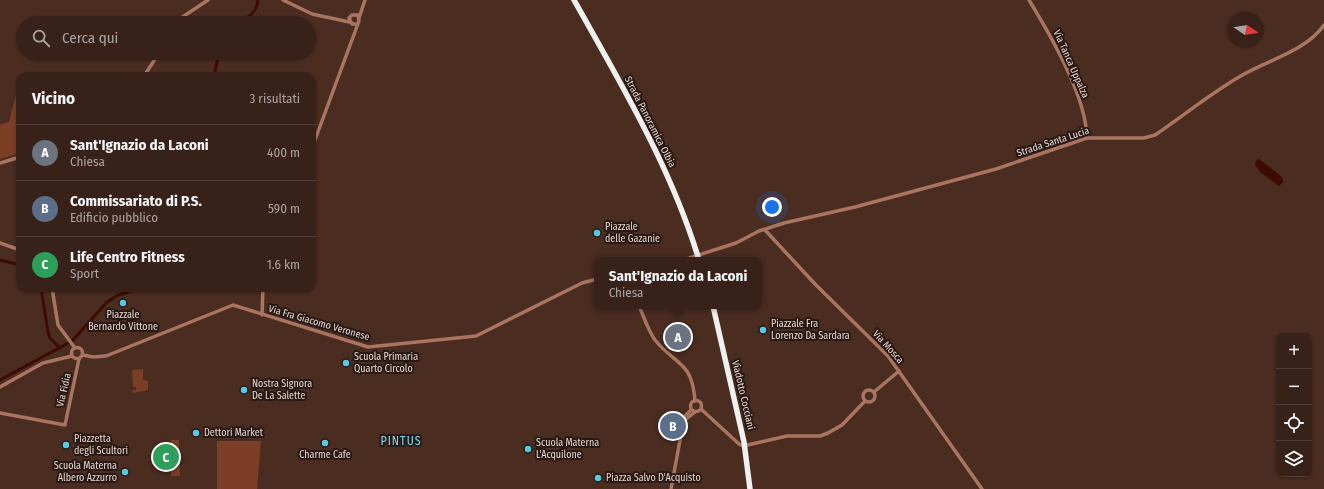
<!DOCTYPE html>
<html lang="it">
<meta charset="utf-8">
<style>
:root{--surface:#382119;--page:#432e26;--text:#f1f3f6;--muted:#aba3a2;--line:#523e38;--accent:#bca0f2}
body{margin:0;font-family:"Fira Sans Condensed",sans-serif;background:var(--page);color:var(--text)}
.controls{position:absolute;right:12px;bottom:12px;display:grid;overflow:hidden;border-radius:8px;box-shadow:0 1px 3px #0004}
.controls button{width:36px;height:36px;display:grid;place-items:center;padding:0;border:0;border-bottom:1px solid var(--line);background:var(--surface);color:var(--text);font:20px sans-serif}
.compass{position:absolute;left:1228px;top:12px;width:36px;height:36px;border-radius:50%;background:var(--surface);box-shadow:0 1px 3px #0004;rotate:102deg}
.you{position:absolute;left:772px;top:207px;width:14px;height:14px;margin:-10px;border:3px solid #fff;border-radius:50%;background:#1a73e8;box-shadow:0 0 0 6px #1a73e833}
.badge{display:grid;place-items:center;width:26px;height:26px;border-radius:50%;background:var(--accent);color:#fff;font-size:13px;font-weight:700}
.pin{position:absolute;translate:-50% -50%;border:2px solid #fff;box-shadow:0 1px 4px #0006}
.popup{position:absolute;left:594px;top:257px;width:168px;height:52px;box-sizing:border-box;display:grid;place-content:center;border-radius:8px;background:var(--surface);filter:drop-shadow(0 1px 3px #0005);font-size:13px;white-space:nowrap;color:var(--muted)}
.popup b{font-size:15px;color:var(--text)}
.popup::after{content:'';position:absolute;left:50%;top:100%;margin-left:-8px;border:8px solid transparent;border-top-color:var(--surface)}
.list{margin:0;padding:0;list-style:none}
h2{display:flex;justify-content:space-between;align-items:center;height:52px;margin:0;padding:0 16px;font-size:17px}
h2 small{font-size:13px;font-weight:400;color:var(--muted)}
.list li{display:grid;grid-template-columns:26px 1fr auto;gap:12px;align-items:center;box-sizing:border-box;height:56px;padding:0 16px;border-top:1px solid var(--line)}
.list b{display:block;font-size:15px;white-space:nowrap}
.list p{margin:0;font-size:13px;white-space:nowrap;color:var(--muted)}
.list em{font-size:13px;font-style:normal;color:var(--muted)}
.icon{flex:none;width:22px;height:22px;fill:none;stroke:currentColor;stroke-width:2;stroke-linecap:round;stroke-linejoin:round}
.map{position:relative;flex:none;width:1324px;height:489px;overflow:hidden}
.search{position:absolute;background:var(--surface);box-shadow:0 1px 3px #0004;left:16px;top:16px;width:300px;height:44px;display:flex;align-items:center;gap:10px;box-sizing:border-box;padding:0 14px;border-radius:22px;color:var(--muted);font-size:15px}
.panel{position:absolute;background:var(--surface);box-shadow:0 1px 3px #0004;left:16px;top:72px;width:300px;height:220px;border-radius:12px}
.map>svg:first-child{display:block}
.green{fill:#7c3e26}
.water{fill:#3d0c00}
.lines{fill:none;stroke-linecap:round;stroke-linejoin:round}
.canal{stroke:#3d0c00;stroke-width:3}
.minor{stroke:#a97562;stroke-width:3.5}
.highway{stroke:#f0f0f0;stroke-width:5.5}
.poi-dot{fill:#58c9e3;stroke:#271914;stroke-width:1.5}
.labels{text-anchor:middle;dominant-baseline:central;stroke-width:4;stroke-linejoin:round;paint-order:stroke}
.street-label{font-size:10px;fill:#e7d3cc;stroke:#271914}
.poi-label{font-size:10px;fill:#e7d3cc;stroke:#271914;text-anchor:start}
.quarter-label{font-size:12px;letter-spacing:1px;fill:#77dcf5;stroke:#271914}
</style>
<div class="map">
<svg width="1324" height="489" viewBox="0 0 1324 489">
<rect width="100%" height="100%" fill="#4a2c21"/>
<!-- green -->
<g class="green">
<path d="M19,83L20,86V153L0,159V125L9,122Z"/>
<path d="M143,369V380L148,381V390L133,393L132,390H136V387H133L132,370Z"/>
<path d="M171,440H179L180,476H171Z"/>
<path d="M217,441H261L257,489H217Z"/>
</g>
<!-- water -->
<path class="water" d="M1259,159L1282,177L1283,182L1279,186L1260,172L1255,165L1256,161Z"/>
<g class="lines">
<!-- canal -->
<g class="canal">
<path d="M241,23C249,15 257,13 258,0"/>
<path d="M214,76L219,53"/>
<path d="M0,260L20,265"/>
<path d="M41,288L48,332L50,338L60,348"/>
<path d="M0,380L72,341L107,302L118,295L135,290L160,288"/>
</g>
<!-- minor -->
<g class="minor">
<path d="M283,0L312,14L349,22"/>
<path d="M1029,0C1051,36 1086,96 1087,138"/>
<path d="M359,18L365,0"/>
<path d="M177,23L181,18L208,0"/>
<path d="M144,76L159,53"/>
<path d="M312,148L359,21L358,15H352L349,18L352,24H357"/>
<path d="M0,163L20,157"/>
<path d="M765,230L815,284L888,356L982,489"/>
<path d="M0,243L20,250"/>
<path d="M683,260L736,243L759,231L784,223L855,207L996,169L1087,138H1144L1155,135C1183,116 1210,94 1239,77C1267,60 1305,52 1324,25"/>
<path d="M52,288L58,325L75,348"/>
<path d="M639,306C644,317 648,330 655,340C676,366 692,360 695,401"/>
<path d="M262,315L263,288"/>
<circle cx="77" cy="353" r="5.5"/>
<path d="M83,355L93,357L106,356L233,305L368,347L476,336L582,283L597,279"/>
<path d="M0,387L43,363L72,356"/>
<circle cx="869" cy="396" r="6"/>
<path d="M874,392L899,371"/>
<circle cx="696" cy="406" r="5.5"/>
<path d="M701,409L739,444L743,446L787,436H820L828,433L842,425L865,401"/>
<path d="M0,413L65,425L79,359"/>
<path d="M685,420L695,412"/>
<path d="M671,489L683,424L685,416L691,410"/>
</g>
<!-- highway -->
<g class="highway">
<path d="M574,0C621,84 671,167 699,260"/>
<path d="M713,306L744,442L750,489"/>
</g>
</g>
<!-- markers -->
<g class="poi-dot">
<circle cx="597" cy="233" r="4"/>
<circle cx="123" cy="303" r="4"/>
<circle cx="763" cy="330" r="4"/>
<circle cx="346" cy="363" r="4"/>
<circle cx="244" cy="390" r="4"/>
<circle cx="196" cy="433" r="4"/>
<circle cx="325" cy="443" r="4"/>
<circle cx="66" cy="445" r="4"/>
<circle cx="528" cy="449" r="4"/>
<circle cx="125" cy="472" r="4"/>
<circle cx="598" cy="478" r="4"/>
</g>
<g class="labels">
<!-- street labels -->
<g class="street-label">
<text transform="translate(1071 64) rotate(66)">Via Tanca Uppalza</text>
<text transform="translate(650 122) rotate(63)">Strada Panoramica Olbia</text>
<text transform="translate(1053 142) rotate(-18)">Strada Santa Lucia</text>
<text transform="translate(319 323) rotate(16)">Via Fra Giacomo Veronese</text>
<text transform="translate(888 347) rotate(48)">Via Mosca</text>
<text transform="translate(64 390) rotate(-77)">Via Fidia</text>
<text transform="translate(743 395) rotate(77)">Viadotto Cocciani</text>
</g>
<!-- poi labels -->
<g class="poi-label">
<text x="605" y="227">Piazzale<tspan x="605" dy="12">delle Gazanie</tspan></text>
<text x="123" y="315" text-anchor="middle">Piazzale<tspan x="123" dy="12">Bernardo Vittone</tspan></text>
<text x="771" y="324">Piazzale Fra<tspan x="771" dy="12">Lorenzo Da Sardara</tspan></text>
<text x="354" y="357">Scuola Primaria<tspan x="354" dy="12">Quarto Circolo</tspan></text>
<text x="252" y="384">Nostra Signora<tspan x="252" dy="12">De La Salette</tspan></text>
<text x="204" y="433">Dettori Market</text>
<text x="74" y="439">Piazzetta<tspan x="74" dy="12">degli Scultori</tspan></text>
<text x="536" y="443">Scuola Materna<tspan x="536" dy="12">L'Acquilone</tspan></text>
<text x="325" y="455" text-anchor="middle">Charme Cafe</text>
<text x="117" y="466" text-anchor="end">Scuola Materna<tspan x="117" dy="12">Albero Azzurro</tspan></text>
<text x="606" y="478">Piazza Salvo D'Acquisto</text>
</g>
<!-- quarter labels -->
<g class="quarter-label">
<text x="401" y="441">PINTUS</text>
</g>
</g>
</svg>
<div class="controls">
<button>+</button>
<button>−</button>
<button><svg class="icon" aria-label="locate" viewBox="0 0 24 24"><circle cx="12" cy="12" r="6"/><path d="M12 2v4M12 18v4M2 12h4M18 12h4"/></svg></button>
<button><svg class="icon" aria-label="layers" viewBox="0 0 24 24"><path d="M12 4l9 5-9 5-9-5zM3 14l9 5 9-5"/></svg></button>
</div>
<svg class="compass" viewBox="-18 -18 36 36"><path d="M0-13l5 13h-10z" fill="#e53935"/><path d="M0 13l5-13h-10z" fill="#aba3a2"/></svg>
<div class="you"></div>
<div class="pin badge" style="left:678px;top:337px;background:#6b7280">A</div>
<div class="popup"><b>Sant'Ignazio da Laconi</b>Chiesa</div>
<div class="pin badge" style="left:673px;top:426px;background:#5c6f8a">B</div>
<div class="pin badge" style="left:166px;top:457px;background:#2e9e5b">C</div>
<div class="search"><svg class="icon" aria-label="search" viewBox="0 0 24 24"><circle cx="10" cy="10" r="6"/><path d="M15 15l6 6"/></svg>Cerca qui</div>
<section class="panel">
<h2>Vicino<small>3 risultati</small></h2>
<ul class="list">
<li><span class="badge" style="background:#6b7280">A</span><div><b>Sant'Ignazio da Laconi</b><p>Chiesa</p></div><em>400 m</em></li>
<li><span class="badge" style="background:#5c6f8a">B</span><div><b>Commissariato di P.S.</b><p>Edificio pubblico</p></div><em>590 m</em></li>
<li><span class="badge" style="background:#2e9e5b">C</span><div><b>Life Centro Fitness</b><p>Sport</p></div><em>1.6 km</em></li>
</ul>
</section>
</div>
